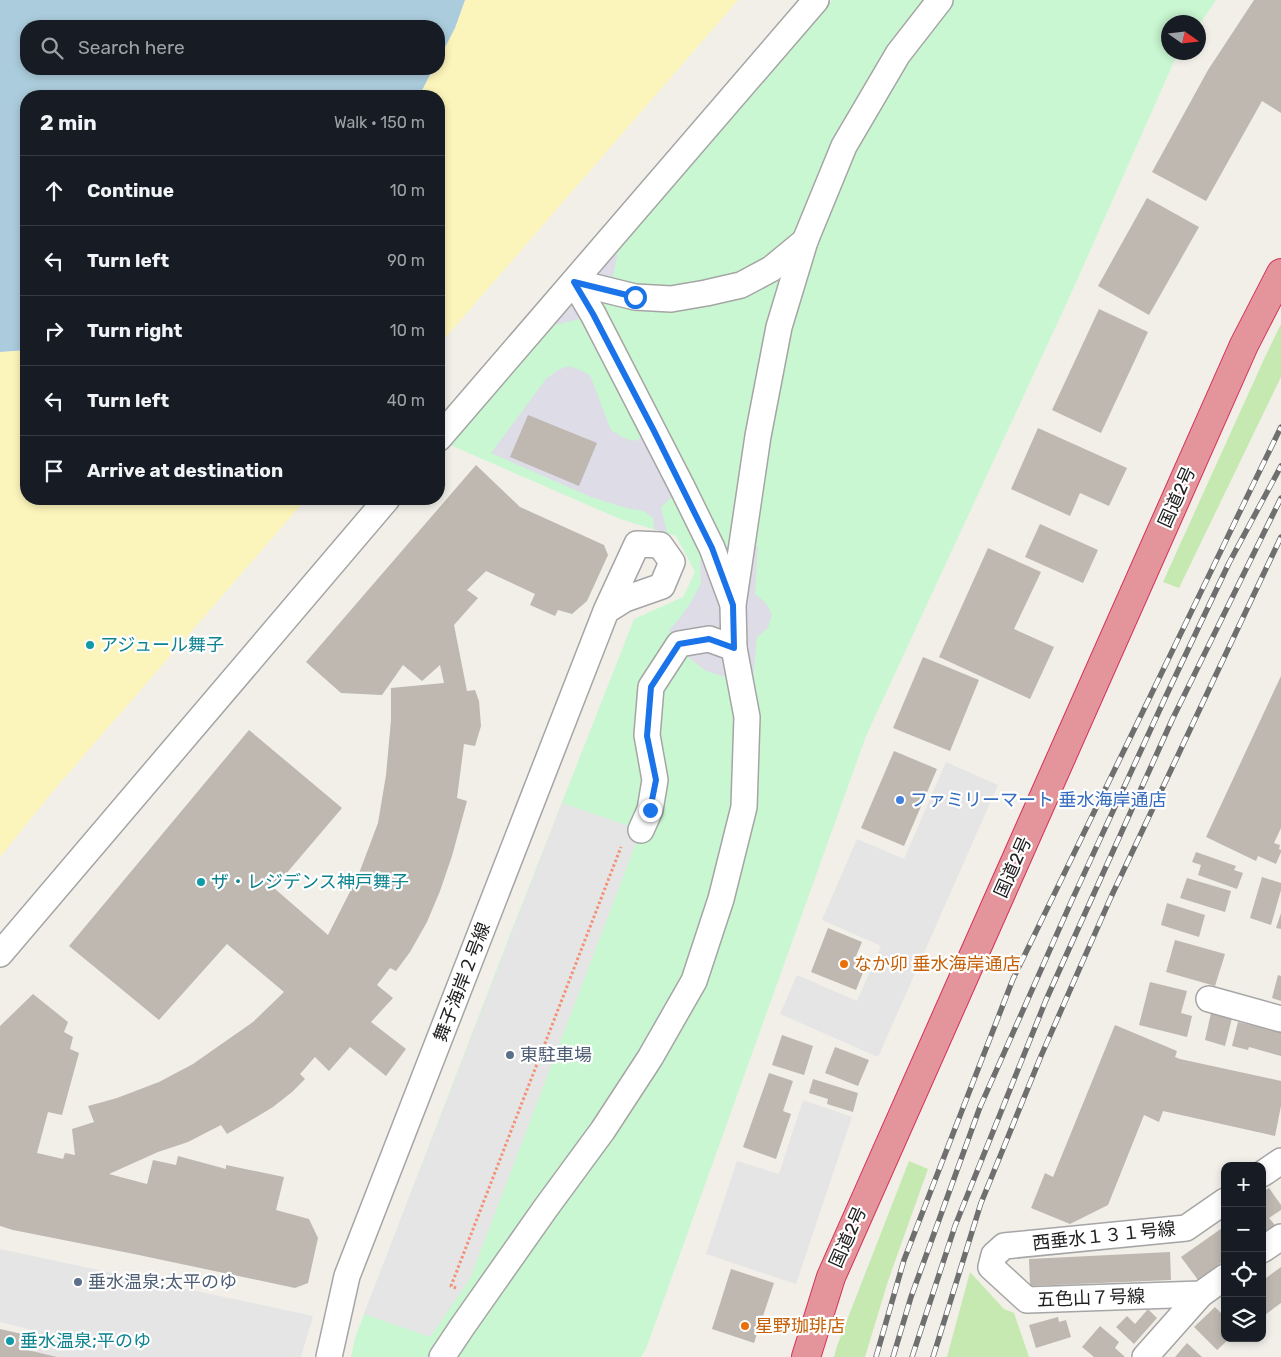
<!DOCTYPE html>
<meta charset="utf-8">
<style>
:root{--surface:#171b24;--page:#20242c;--text:#f1f3f6;--muted:#9ea1a6;--line:#363941}
body{margin:0;font-family:Rubik,"Noto Sans JP",sans-serif;background:var(--page);color:var(--text)}
.controls{position:absolute;right:15px;bottom:15px;display:grid;overflow:hidden;border-radius:10px;box-shadow:0 2px 8px #0003}
.controls button{width:45px;height:45px;display:grid;place-items:center;padding:0;border:0;border-bottom:1px solid var(--line);background:var(--surface);color:var(--text);font:25px sans-serif}
.compass{position:absolute;left:1161px;top:15px;width:45px;height:45px;border-radius:50%;background:var(--surface);box-shadow:0 2px 8px #0003;rotate:104deg}
.stop{position:absolute;width:15px;height:15px;margin:-11px;border:4px solid #1a73e8;border-radius:50%;background:#fff}
.stop.end{background:#1a73e8;border-color:#fff;box-shadow:0 1px 5px #0008}
.list{margin:0;padding:0;list-style:none}
h2{display:flex;justify-content:space-between;align-items:center;height:65px;margin:0;padding:0 20px;font-size:21px}
h2 small{font-size:16px;font-weight:400;color:var(--muted)}
.list li{display:grid;grid-template-columns:32px 1fr auto;gap:15px;align-items:center;box-sizing:border-box;height:70px;padding:0 20px;border-top:1px solid var(--line)}
.list b{display:block;font-size:19px;white-space:nowrap}
.list em{font-size:16px;font-style:normal;color:var(--muted)}
.icon{flex:none;width:28px;height:28px;fill:none;stroke:currentColor;stroke-width:2;stroke-linecap:round;stroke-linejoin:round}
.map{position:relative;flex:none;width:1281px;height:1357px;overflow:hidden}
.search{position:absolute;background:var(--surface);box-shadow:0 2px 8px #0003;left:20px;top:20px;width:425px;height:55px;display:flex;align-items:center;gap:12px;box-sizing:border-box;padding:0 18px;border-radius:20px;color:var(--muted);font-size:19px}
.panel{position:absolute;background:var(--surface);box-shadow:0 2px 8px #0003;left:20px;top:90px;width:425px;height:415px;border-radius:20px}
.map>svg:first-child{display:block}
.grass{fill:#c6e8b1}
.sand{fill:#fcf5bb}
.park{fill:#c9f7d1}
.parking{fill:#e5e5e5}
.plaza{fill:#dddce7}
.water{fill:#abccdc}
.building{fill:#beb8b1}
.lines{fill:none;stroke-linecap:round;stroke-linejoin:round}
.street-casing{stroke:#a5a5a5;stroke-width:28}
.highway-casing{stroke:#d43058;stroke-width:30}
.path{stroke:#f49076;stroke-width:3;stroke-dasharray:2.5 2.5;stroke-linecap:butt}
.street{stroke:#fff;stroke-width:25}
.highway{stroke:#e4949b;stroke-width:28}
.rail-casing{stroke:#6f6f6f;stroke-width:5.5}
.rail{stroke:#fff;stroke-width:4;stroke-dasharray:11;stroke-linecap:butt}
.route{stroke:#1a73e8;stroke-width:6}
.culture-dot{fill:#0f9aa8;stroke:#fff;stroke-width:2}
.shop-dot{fill:#3f7fe0;stroke:#fff;stroke-width:2}
.food-dot{fill:#e8710a;stroke:#fff;stroke-width:2}
.service-dot{fill:#5c6f8a;stroke:#fff;stroke-width:2}
.labels{text-anchor:middle;dominant-baseline:central;stroke-width:4.5;stroke-linejoin:round;paint-order:stroke}
.street-label{font-size:18px;fill:#212121;stroke:#fff}
.culture-label{font-size:18px;fill:#0d838f;stroke:#fff;text-anchor:start}
.shop-label{font-size:18px;fill:#366cbe;stroke:#fff;text-anchor:start}
.food-label{font-size:18px;fill:#c56008;stroke:#fff;text-anchor:start}
.service-label{font-size:18px;fill:#4e5e75;stroke:#fff;text-anchor:start}
</style>
<div class="map">
<svg width="1281" height="1357" viewBox="0 0 1281 1357">
<rect width="100%" height="100%" fill="#f1efe8"/>
<!-- grass -->
<g class="grass">
<path d="M1281,324V377L1179,588L1163,582L1265,357Z"/>
<path d="M909,1161L928,1169L888,1281L865,1357H834L837,1346Z"/>
<path d="M970,1272L1004,1309L1014,1313L1029,1357H947Z"/>
</g>
<!-- sand -->
<g class="sand">
<path d="M465,0H738L439,345V96H419L433,69H439V59L455,28Z"/>
<path d="M26,350V499H306L54,790L0,857V352Z"/>
</g>
<!-- park -->
<path class="park" d="M832,0H1216L1199,25L1198,22H1168V52L1179,53L1176,57L1074,287L866,736L646,1349L641,1357H351L355,1338L508,940L634,619L683,597L695,572L676,536L620,519L448,444Z"/>
<!-- parking -->
<g class="parking">
<path d="M946,762L998,785L878,1057L780,1014L797,975L857,1001L881,946L822,920L857,839L904,859Z"/>
<path d="M562,803L641,830L470,1279L430,1337L364,1314Z"/>
<path d="M803,1100L852,1117L796,1284L706,1254L737,1161L779,1174Z"/>
<path d="M0,1249L313,1316L301,1357H30L36,1331L0,1322Z"/>
</g>
<!-- plaza -->
<g class="plaza">
<path d="M614,234L617,256L610,291L593,314L576,320L559,324L538,323Z"/>
<path d="M569,366L580,370L590,375L611,430L624,438L635,441L654,431L682,487L661,507L667,533L654,529L653,518L644,511L626,508L591,497L491,453L546,379L558,370Z"/>
<path d="M723,546H758L755,594L765,602L772,614L768,628L757,637L753,678L739,679L722,676L706,671L689,658L669,630L680,618L691,602L701,583L700,561L712,548Z"/>
</g>
<!-- water -->
<path class="water" d="M0,0H465L455,28L439,59V26H26V69H433L419,96H26V350L0,352Z"/>
<!-- building -->
<g class="building">
<path d="M1254,0H1281V113L1262,101L1206,201L1152,172L1208,70Z"/>
<path d="M1147,198L1199,227L1149,315L1098,286Z"/>
<path d="M1099,309L1148,332L1101,433L1052,410Z"/>
<path d="M528,415L597,443L579,486L510,457Z"/>
<path d="M1038,428L1127,468L1109,506L1080,493L1070,516L1011,489Z"/>
<path d="M476,465L520,507L604,545L608,555L587,601L572,614L558,610L555,616L530,605L535,594L486,571L467,590L478,598L454,625L467,691L475,690L479,701L481,726L475,746L464,744L457,798L467,801L452,856L440,891L427,922L410,952L396,971L390,968L377,985L393,998L371,1022L406,1049L386,1076L350,1047L329,1071L315,1057L300,1074L305,1079L292,1092L273,1107L248,1122L227,1134L221,1125L188,1142L158,1152L109,1174L147,1184L153,1160L176,1165L178,1156L226,1169V1165L284,1177L276,1210L309,1219L318,1238L308,1283L295,1288L134,1254L13,1230L0,1226V1026L33,994L68,1022L64,1032L73,1037L70,1049L79,1053L62,1115L48,1112L37,1153L63,1159L65,1153L75,1155L72,1129L94,1122L88,1106L117,1098L159,1082L193,1064L253,1022L284,992L227,944L159,1020L69,946L249,730L342,808L274,888L328,935L358,876L378,823L386,775L391,720V688L444,683L440,665L422,681L403,665L382,695L341,693L306,662Z"/>
<path d="M1040,524L1098,550L1083,583L1025,557Z"/>
<path d="M988,548L1041,572L1014,629L1054,647L1030,699L939,657Z"/>
<path d="M923,657L979,680L950,751L893,728Z"/>
<path d="M1281,676V828L1274,843L1280,845L1279,849L1281,850V852L1276,864L1258,856L1256,861L1206,837Z"/>
<path d="M894,751L937,769L904,846L861,828Z"/>
<path d="M1196,852L1236,866L1234,870L1243,873L1237,889L1198,875L1201,865L1192,862Z"/>
<path d="M1262,877L1281,883V890L1271,925L1250,918Z"/>
<path d="M1187,878L1231,891L1225,912L1180,898Z"/>
<path d="M1167,903L1205,915L1199,937L1161,925Z"/>
<path d="M1281,913V929L1276,928Z"/>
<path d="M828,928L862,942L856,956L868,960L856,990L811,972Z"/>
<path d="M1175,940L1225,954L1215,986L1166,972Z"/>
<path d="M1278,975L1281,976V1001L1272,998Z"/>
<path d="M1150,982L1187,991L1181,1013L1192,1016L1187,1037L1139,1025Z"/>
<path d="M1211,1013L1232,1018L1225,1046L1205,1040Z"/>
<path d="M1238,1022L1281,1032V1056L1249,1047L1248,1050L1232,1046Z"/>
<path d="M1115,1025L1177,1051L1175,1057L1180,1059L1281,1081V1106L1275,1136L1163,1111L1159,1122L1144,1115L1108,1205L1070,1224L1031,1208L1045,1173L1053,1177Z"/>
<path d="M782,1035L813,1046L804,1075L772,1065Z"/>
<path d="M835,1047L869,1060L858,1086L825,1073Z"/>
<path d="M769,1073L793,1081L783,1111L791,1114L776,1159L743,1147Z"/>
<path d="M813,1079L858,1093L853,1112L827,1104L828,1099L809,1093Z"/>
<path d="M1269,1188L1281,1205V1210L1269,1218L1275,1225L1264,1233L1262,1230V1192Z"/>
<path d="M1225,1226V1260L1198,1280L1181,1257Z"/>
<path d="M1170,1252L1171,1280L1030,1286L1029,1259Z"/>
<path d="M1281,1267V1303L1262,1317V1281Z"/>
<path d="M731,1269L774,1283L754,1343L712,1329Z"/>
<path d="M1215,1307L1225,1317L1224,1339L1227,1341L1217,1350L1194,1327Z"/>
<path d="M1148,1309L1157,1318L1134,1344L1116,1327L1127,1316L1135,1324Z"/>
<path d="M1058,1317L1059,1322L1066,1320L1071,1337L1036,1348L1029,1325Z"/>
<path d="M1100,1326L1119,1342L1115,1348L1125,1357H1094L1082,1347Z"/>
<path d="M0,1329L22,1334L19,1348L57,1357H0Z"/>
<path d="M1187,1343L1202,1357H1175Z"/>
</g>
<g class="lines">
<defs>
<g id="street">
<path d="M574,282L593,314L682,487L712,548L732,602"/>
<path d="M574,282L635,297L671,299L706,293L741,285L771,269L805,241"/>
<path d="M439,438L816,0"/>
<path d="M641,830L650,810L655,780L647,735L651,687L679,644L709,639L734,648"/>
<path d="M0,954L387,499"/>
<path d="M1209,999L1281,1019"/>
<path d="M1262,1174L1281,1161"/>
<path d="M1225,1201L1186,1228L1004,1246L994,1255L991,1267L1027,1300L1201,1294L1225,1277"/>
<path d="M1262,1250L1281,1237"/>
<path d="M329,1357L347,1276L606,611L637,544L660,545L672,562L662,586L625,599L606,611"/>
<path d="M442,1357L462,1327L545,1209L603,1130L650,1058L694,981L721,899L744,807L747,717L734,648L733,605L758,436L779,327L805,241L844,146L898,54L940,0"/>
<path d="M1145,1357L1201,1294"/>
</g>
<path id="highway" d="M806,1357L831,1277L1244,345L1281,273"/>
</defs>
<!-- street casing -->
<use href="#street" class="street-casing"/>
<!-- highway casing -->
<use href="#highway" class="highway-casing"/>
<!-- path -->
<path class="path" d="M456,1288L451,1286L621,847"/>
<!-- street -->
<use href="#street" class="street"/>
<!-- highway -->
<use href="#highway" class="highway"/>
<defs>
<g id="rail">
<path d="M876,1357L904,1260L1013,979L1281,427"/>
<path d="M893,1357L911,1297L980,1107L1072,900L1166,696L1229,563L1281,466"/>
<path d="M912,1357L955,1226L1046,1000L1172,720L1281,498"/>
<path d="M933,1357L981,1203L1041,1056L1111,897L1281,537"/>
</g>
</defs>
<!-- rail casing -->
<use href="#rail" class="rail-casing"/>
<!-- rail -->
<use href="#rail" class="rail"/>
</g>
<g class="lines">
<!-- route -->
<path class="route" d="M635,297L574,282L593,314L654,431L712,548L733,605L734,648L709,639L679,644L651,687L647,736L656,780L650,810"/>
</g>
<!-- markers -->
<g class="culture-dot">
<circle cx="90" cy="645" r="5"/>
<circle cx="201" cy="882" r="5"/>
<circle cx="10" cy="1341" r="5"/>
</g>
<circle class="shop-dot" cx="900" cy="800" r="5"/>
<g class="food-dot">
<circle cx="844" cy="964" r="5"/>
<circle cx="745" cy="1326" r="5"/>
</g>
<g class="service-dot">
<circle cx="510" cy="1055" r="5"/>
<circle cx="78" cy="1282" r="5"/>
</g>
<g class="labels">
<!-- street labels -->
<g class="street-label">
<text transform="translate(1177 497) rotate(-66)">国道2号</text>
<text transform="translate(1013 867) rotate(-66)">国道2号</text>
<text transform="translate(462 982) rotate(-69)">舞子海岸２号線</text>
<text transform="translate(1104 1236) rotate(-6)">西垂水１３１号線</text>
<text transform="translate(848 1237) rotate(-66)">国道2号</text>
<text transform="translate(1091 1298) rotate(-2)">五色山７号線</text>
</g>
<!-- culture labels -->
<g class="culture-label">
<text x="100" y="645">アジュール舞子</text>
<text x="211" y="882">ザ・レジデンス神戸舞子</text>
<text x="20" y="1341">垂水温泉;平のゆ</text>
</g>
<!-- shop labels -->
<g class="shop-label">
<text x="910" y="800">ファミリーマート 垂水海岸通店</text>
</g>
<!-- food labels -->
<g class="food-label">
<text x="854" y="964">なか卯 垂水海岸通店</text>
<text x="755" y="1326">星野珈琲店</text>
</g>
<!-- service labels -->
<g class="service-label">
<text x="520" y="1055">東駐車場</text>
<text x="88" y="1282">垂水温泉;太平のゆ</text>
</g>
</g>
</svg>
<div class="controls">
<button>+</button>
<button>−</button>
<button><svg class="icon" aria-label="locate" viewBox="0 0 24 24"><circle cx="12" cy="12" r="6"/><path d="M12 2v4M12 18v4M2 12h4M18 12h4"/></svg></button>
<button><svg class="icon" aria-label="layers" viewBox="0 0 24 24"><path d="M12 4l9 5-9 5-9-5zM3 14l9 5 9-5"/></svg></button>
</div>
<svg class="compass" viewBox="-18 -18 36 36"><path d="M0-13l5 13h-10z" fill="#e53935"/><path d="M0 13l5-13h-10z" fill="#9ea1a6"/></svg>
<div class="stop" style="left:635px;top:297px"></div>
<div class="stop end" style="left:650px;top:810px"></div>
<div class="search"><svg class="icon" aria-label="search" viewBox="0 0 24 24"><circle cx="10" cy="10" r="6"/><path d="M15 15l6 6"/></svg>Search here</div>
<section class="panel">
<h2>2 min<small>Walk · 150 m</small></h2>
<ul class="list">
<li><svg class="icon" aria-label="ahead" viewBox="0 0 24 24"><path d="M12 20V5M6 11l6-6 6 6"/></svg><div><b>Continue</b></div><em>10 m</em></li>
<li><svg class="icon" aria-label="left" viewBox="0 0 24 24"><path d="M17 20v-9H6M10 6l-5 5 5 5"/></svg><div><b>Turn left</b></div><em>90 m</em></li>
<li><svg class="icon" aria-label="right" viewBox="0 0 24 24"><path d="M7 20v-9h11M14 6l5 5-5 5"/></svg><div><b>Turn right</b></div><em>10 m</em></li>
<li><svg class="icon" aria-label="left" viewBox="0 0 24 24"><path d="M17 20v-9H6M10 6l-5 5 5 5"/></svg><div><b>Turn left</b></div><em>40 m</em></li>
<li><svg class="icon" aria-label="arrive" viewBox="0 0 24 24"><path d="M6 21V4h12l-3 4 3 4H6"/></svg><div><b>Arrive at destination</b></div></li>
</ul>
</section>
</div>
